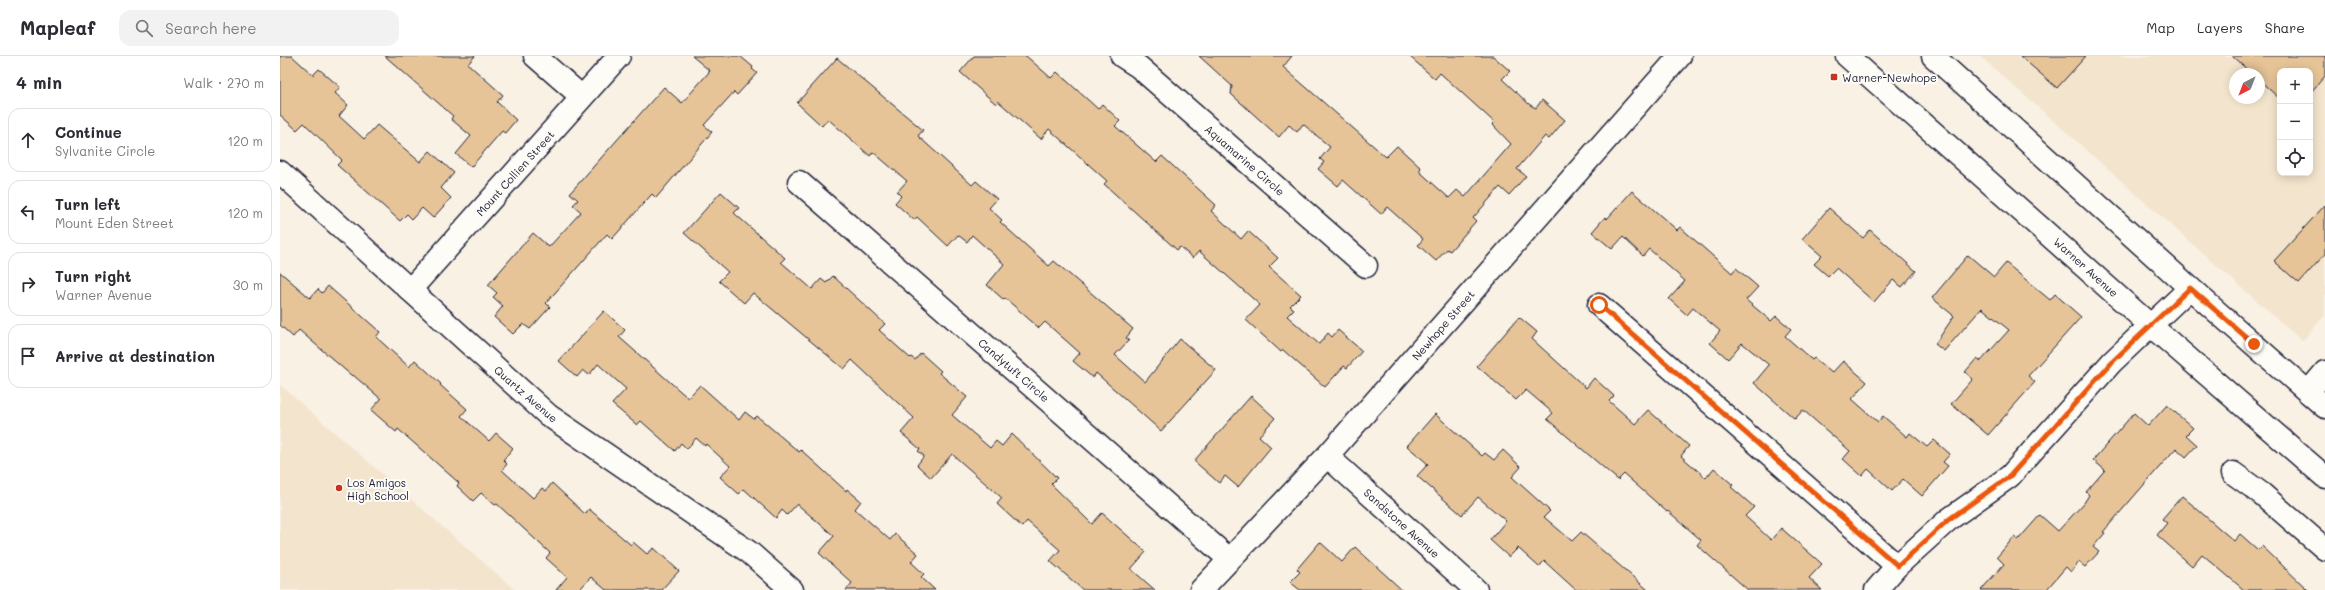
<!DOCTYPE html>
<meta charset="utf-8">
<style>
:root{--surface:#fff;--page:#f2f2f3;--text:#2b2b33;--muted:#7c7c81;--line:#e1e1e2}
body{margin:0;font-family:Mali,sans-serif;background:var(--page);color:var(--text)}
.controls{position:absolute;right:12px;top:12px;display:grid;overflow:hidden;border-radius:8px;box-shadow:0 2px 10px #0003}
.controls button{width:36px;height:36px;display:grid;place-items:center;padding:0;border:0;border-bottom:1px solid var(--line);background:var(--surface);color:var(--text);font:20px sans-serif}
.compass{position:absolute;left:1949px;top:12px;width:36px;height:36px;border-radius:50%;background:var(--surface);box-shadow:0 2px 10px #0003;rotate:222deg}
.stop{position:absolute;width:12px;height:12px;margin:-9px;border:3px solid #ea580c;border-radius:50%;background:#fff}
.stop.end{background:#ea580c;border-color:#fff;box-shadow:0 1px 4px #0008}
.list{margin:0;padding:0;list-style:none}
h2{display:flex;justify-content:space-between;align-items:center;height:52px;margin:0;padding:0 16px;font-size:17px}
h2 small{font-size:13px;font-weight:400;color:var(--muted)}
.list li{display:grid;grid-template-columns:26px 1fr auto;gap:12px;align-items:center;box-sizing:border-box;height:64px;margin:0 8px 8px;padding:0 8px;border:1px solid var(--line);border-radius:12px}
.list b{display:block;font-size:15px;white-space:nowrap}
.list p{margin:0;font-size:13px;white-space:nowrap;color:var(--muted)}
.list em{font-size:13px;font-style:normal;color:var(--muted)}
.icon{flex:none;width:22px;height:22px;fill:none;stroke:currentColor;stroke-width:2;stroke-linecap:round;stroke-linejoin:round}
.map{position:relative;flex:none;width:2045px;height:534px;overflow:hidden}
header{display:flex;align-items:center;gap:24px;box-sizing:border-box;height:56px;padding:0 20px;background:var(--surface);border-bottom:1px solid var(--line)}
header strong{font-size:19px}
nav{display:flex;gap:22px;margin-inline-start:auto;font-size:14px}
.search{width:280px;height:36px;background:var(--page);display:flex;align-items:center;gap:10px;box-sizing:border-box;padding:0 14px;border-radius:12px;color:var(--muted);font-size:15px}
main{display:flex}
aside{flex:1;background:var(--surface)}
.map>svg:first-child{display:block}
.built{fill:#f3e4cd;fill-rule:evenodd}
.building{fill:#e6c498;stroke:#22223b}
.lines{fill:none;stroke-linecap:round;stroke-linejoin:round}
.minor-casing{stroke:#22223b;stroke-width:25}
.major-casing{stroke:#22223b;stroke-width:25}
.minor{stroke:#fdfcf7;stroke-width:22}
.major{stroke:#fdfcf7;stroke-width:22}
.route{stroke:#ea580c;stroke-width:5}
.poi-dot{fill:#c8321e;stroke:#fdfcf7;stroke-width:1.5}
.labels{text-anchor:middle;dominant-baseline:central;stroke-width:4;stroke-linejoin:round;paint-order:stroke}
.poi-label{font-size:11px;fill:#22223b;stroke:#fdfcf7;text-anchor:start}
.street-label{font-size:11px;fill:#22223b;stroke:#fdfcf7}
</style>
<header>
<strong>Mapleaf</strong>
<div class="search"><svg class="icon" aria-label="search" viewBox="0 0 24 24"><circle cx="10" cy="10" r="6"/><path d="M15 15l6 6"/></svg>Search here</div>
<nav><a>Map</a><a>Layers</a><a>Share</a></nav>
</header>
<main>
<aside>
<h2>4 min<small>Walk · 270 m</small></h2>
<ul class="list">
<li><svg class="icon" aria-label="ahead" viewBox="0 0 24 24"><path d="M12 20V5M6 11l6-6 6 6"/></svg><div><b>Continue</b><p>Sylvanite Circle</p></div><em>120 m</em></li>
<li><svg class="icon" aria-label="left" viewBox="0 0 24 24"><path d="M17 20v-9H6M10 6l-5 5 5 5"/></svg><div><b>Turn left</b><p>Mount Eden Street</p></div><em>120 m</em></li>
<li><svg class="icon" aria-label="right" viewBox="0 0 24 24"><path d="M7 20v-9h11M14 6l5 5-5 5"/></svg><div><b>Turn right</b><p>Warner Avenue</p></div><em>30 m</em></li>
<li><svg class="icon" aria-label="arrive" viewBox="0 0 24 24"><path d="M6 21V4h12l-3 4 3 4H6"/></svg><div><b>Arrive at destination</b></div></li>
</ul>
</aside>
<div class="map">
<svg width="2045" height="534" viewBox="0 0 2045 534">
<rect width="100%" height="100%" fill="#f8f1e4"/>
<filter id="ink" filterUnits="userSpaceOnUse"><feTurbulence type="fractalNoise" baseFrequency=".025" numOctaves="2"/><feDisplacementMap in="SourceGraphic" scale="8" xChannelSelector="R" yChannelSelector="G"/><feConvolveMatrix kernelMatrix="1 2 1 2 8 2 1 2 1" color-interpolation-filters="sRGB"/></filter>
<g filter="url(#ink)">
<!-- built -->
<g class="built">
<path d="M1700,0H2045V259L2022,285ZM2000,15H2030V117H2000ZM1955,18H1979V42H1955Z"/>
<path d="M0,329L235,534H0Z"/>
</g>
<!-- building -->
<g class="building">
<path d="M0,0H12L33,19L39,13L60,31L55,37L68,49L59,60L84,83L97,69L140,106L150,95L174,117L161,132L171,142L153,162L142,152L132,163L127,158L120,165L57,109L62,104L24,67L17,74L0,59Z"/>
<path d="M105,0H195L188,8L223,39L217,46L236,64L225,77L222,75L191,111L176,98L191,80L171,63L173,60Z"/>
<path d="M412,0H460L473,11L472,13L477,17L457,39L454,36L424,69L432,76L376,142L372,138L332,183L327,178L266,247L270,251L250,273L243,268L233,278L214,261L223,250L213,241L217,237L208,229L253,177L269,191L301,156L293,149L298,144L290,137L384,31L402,47L430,15Z"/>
<path d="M694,0H746L771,22L777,16L818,53L822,48L840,65L835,70L876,106L882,100L936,149L931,155L961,183L968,175L998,202L989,211L1021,239L1010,250L1014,253L1007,260L1039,288L1048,277L1052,281L1058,274L1082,295L1067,312L1064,310L1045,331L1003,294L1001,296L966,264L980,249L919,195L913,202L900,191L897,194L824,128L827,125L769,73L761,83L718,45L716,48L680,16Z"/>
<path d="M919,0H1012L1003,11L1106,101L1117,90L1141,112L1139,115L1169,142L1177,134L1185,141L1231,88L1212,68L1214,66L1160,17L1155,23L1129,0H1213L1230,15L1222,23L1250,49L1256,52L1262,44L1285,64L1269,83L1265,80L1237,113L1246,120L1229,139L1220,131L1193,162L1196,165L1170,195L1167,193L1156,205L1138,189L1143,183L1107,151L1101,158L1063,124L1058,130L1038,113L1044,106L1040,103L1050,91L1023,68L1017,76L1009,69L999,81L951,38L952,30Z"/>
<path d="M1740,0H1806L1777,32Z"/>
<path d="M1952,0H2045V20L2030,37V15H2000V43L1979,24V18H1972Z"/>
<path d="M557,2L643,74L638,80L692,129L696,125L717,143L709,152L722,164L720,166L769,210L774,205L853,273L846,282L849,284L835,299L865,326L900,283L936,314L881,375L816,317L813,322L793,305L800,297L765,266L759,272L725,242L724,244L707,229L724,208L692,179L687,186L678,179L668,190L637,161L634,164L615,147L621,140L617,136L627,125L593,96L590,100L548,63L542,70L517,47Z"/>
<path d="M1352,135L1397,174L1400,171L1452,217L1456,212L1478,231L1466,244L1491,265L1496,260L1511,273L1505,280L1532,304L1534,302L1552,317L1563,305L1587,326L1572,343L1598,366L1603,360L1627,381L1630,377L1647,391L1654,384L1670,398L1663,406L1668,410L1642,440L1623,423L1612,435L1588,413L1582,420L1563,403L1570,395L1523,354L1515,363L1474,327L1489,309L1462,287L1448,303L1430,287L1440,275L1413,252L1407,259L1389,243L1405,225L1369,193L1363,200L1343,181L1332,193L1312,176L1325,161L1327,163Z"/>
<path d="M441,136L459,152L454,157L505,202L501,206L532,233L541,223L546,227L553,220L605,268L599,274L630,302L631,301L635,304L641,297L661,315L659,317L687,341L672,359L710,392L716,385L722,390L732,378L777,422L771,428L812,468L822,457L866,496L851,513L875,534H803L770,505L780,494L747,465L742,471L717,448L722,442L672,398L651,422L637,409L644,400L638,395L640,393L621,377L634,362L572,304L564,313L473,237L464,247L439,225L448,216L404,177Z"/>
<path d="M2045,149V198L2019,227L1994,205Z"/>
<path d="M1549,152L1583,182L1590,174L1636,215L1622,231L1613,224L1594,246L1556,212L1548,220L1534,208L1542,200L1522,183Z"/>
<path d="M1688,199L1714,221L1726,207L1770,244L1775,238L1801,261L1748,320L1755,326L1708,379L1671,348L1693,323L1685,316L1697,302L1701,305L1729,274L1702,252L1664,295L1655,288L1674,260L1652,242Z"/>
<path d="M0,216L30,242L38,233L42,237L48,230L100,276L96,281L129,311L135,304L161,328L160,329L187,353L181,360L209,385L216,377L233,392L223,404L227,408L222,414L253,442L262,432L266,435L272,427L305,458L309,453L351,489L353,486L367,498L374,492L399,515L381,534H326L311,521L299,534H276L287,521L266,502L270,497L217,448L215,449L201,437L193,445L177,430L179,427L118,373L116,376L91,354L101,343L73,319L72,320L19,274L13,281L0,269Z"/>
<path d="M324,255L345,274L339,281L408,342L420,329L459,364L465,356L474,363L477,360L519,396L521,394L566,435L567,433L581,445L575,453L610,484L615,478L638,498L631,506L644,518L641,521L655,534H566L572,527L539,497L554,480L517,448L507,459L502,454L496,462L464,433L459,438L440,421L450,410L426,388L425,390L416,382L407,393L401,387L395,395L361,365L357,369L332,348L346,333L318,308L309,319L303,314L297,321L279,305Z"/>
<path d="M1239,261L1257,276L1252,283L1306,332L1314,322L1334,340L1329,345L1355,368L1368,354L1409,390L1401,400L1426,422L1434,412L1453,429L1451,431L1474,451L1465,460L1491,484L1501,472L1542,508L1529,522L1542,534H1468L1417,489L1421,484L1388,455L1387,456L1344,418L1338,424L1267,363L1273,357L1246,334L1236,344L1197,310Z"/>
<path d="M971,340L995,362L979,380L991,391L958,431L945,420L939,427L914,405Z"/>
<path d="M1887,349L1913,372L1906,379L1917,389L1906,401L1896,392L1823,476L1825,477L1813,491L1819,496L1805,511L1799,506L1791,516L1786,511L1766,534H1701L1724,508L1717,501L1734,481L1738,484L1760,459L1778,475L1804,447L1809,439L1806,436L1825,414L1813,404L1854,357L1868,370Z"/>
<path d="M1155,358L1202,400L1205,397L1214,404L1223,394L1241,411L1232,421L1270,455L1264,461L1292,485L1301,476L1368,534H1296L1264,505L1259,511L1238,492L1229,501L1210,484L1226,465L1198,441L1182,459L1137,420L1148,408L1127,390Z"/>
<path d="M1902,440L1954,485L1960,478L1978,494L1982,490L2028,534H1964L1922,498L1912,510L1877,479L1887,467L1882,463Z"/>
<path d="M1040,486L1062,506L1075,491L1122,534H1020L1010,526L1020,516L1017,513Z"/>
</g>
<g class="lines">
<defs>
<g id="minor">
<path d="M255,0L302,41"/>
<path d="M842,0L859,11L1086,210"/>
<path d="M0,116L268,359L469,496L512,534"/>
<path d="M519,126L949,503"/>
<path d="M130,234L339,0"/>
<path d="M1319,249L1617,510"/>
<path d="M2028,336L2045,316"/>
<path d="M1047,400L1196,534"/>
<path d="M1953,417L1982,438L2045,493"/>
<path d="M921,534L1047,400L1400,0"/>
<path d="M1596,534L1617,510L1668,464L1730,420L1832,306L1910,232"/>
</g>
<g id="major">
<path d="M1567,0L1870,269L2045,421"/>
<path d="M1653,0L1910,232L2045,351"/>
</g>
</defs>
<!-- minor casing -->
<use href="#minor" class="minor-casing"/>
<!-- major casing -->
<use href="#major" class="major-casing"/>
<!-- minor -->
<use href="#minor" class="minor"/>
<!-- major -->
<use href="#major" class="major"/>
</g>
</g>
<g class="lines" filter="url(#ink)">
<!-- route -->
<path class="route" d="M1319,249L1618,510L1668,464L1730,420L1832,306L1910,232L1974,288"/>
</g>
<!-- markers -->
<g class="poi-dot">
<rect x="1550" y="17" width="8" height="8" rx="2"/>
<circle cx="59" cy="432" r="4"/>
</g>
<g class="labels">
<!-- poi labels -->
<g class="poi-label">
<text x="1562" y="21">Warner-Newhope</text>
<text x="67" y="426">Los Amigos<tspan x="67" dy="13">High School</tspan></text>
</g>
<!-- street labels -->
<g class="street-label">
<text transform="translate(965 104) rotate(41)">Aquamarine Circle</text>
<text transform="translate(235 117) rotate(-48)">Mount Collien Street</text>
<text transform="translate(1806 211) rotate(42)">Warner Avenue</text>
<text transform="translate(1163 269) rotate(-49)">Newhope Street</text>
<text transform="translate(734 314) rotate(41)">Candytuft Circle</text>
<text transform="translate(246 338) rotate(41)">Quartz Avenue</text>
<text transform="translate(1122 467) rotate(42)">Sandstone Avenue</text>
</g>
</g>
</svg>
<div class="controls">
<button>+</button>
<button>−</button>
<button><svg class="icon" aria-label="locate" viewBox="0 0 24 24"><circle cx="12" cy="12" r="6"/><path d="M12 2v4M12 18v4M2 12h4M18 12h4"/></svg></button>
</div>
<svg class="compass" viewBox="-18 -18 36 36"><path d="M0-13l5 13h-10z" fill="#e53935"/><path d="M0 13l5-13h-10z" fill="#7c7c81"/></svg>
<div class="stop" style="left:1319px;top:249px"></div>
<div class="stop end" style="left:1974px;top:288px"></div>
</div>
</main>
